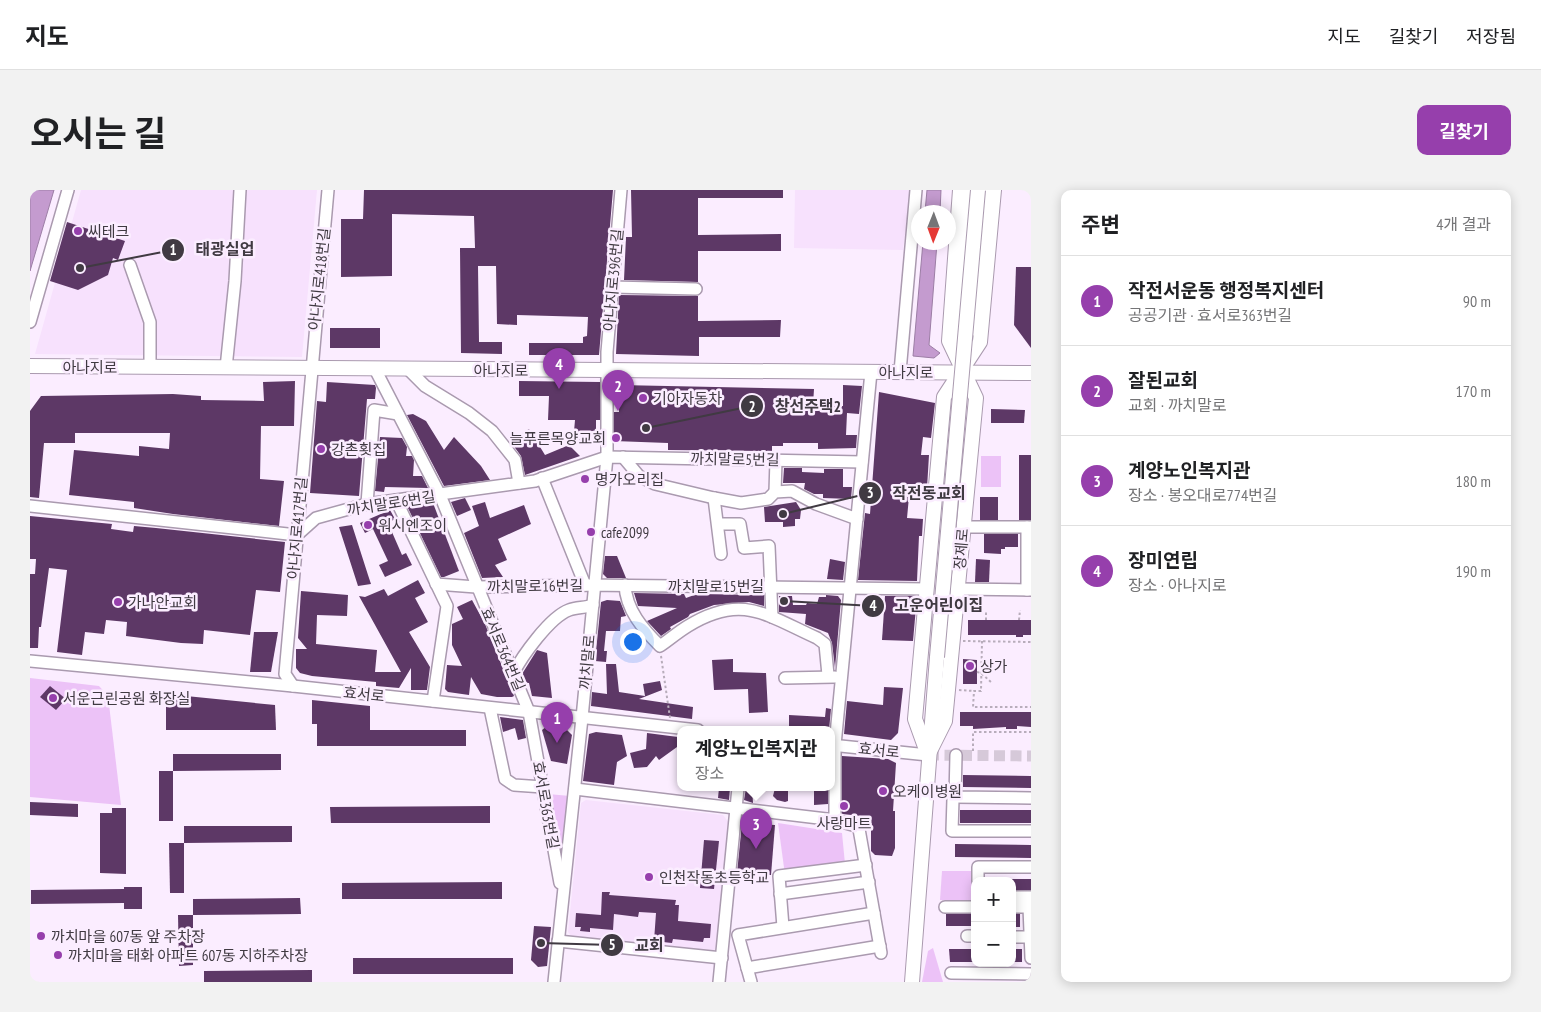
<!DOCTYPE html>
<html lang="ko">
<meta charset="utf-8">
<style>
:root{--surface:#fff;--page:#f2f2f2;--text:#202124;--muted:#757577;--line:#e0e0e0;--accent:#963fac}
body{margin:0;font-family:"PT Sans Narrow","Noto Sans KR",sans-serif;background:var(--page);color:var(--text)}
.controls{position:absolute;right:15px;bottom:15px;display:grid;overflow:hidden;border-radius:10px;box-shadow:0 2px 12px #0003}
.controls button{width:45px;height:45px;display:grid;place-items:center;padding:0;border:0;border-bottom:1px solid var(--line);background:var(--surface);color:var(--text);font:25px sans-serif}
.compass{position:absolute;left:881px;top:15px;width:45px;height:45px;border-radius:50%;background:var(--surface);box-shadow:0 2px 12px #0003;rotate:181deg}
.you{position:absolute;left:602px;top:451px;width:18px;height:18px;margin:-12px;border:4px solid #fff;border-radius:50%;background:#1a73e8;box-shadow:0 0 0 8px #1a73e833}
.badge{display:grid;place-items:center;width:32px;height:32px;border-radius:50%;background:var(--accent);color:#fff;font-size:16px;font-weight:700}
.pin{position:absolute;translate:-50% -41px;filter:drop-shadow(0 1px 2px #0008)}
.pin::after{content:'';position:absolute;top:26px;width:18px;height:15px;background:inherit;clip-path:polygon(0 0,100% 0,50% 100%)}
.popup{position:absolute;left:647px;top:536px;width:158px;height:65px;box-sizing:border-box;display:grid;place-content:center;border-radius:10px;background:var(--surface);filter:drop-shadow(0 1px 4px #0005);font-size:16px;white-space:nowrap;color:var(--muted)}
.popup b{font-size:19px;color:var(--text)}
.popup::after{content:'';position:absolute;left:50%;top:100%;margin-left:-10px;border:10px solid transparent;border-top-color:var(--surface)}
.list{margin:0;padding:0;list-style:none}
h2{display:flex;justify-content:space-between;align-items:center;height:65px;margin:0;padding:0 20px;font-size:21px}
h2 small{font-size:16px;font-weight:400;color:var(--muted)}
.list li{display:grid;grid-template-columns:32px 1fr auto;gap:15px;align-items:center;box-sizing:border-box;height:90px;padding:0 20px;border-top:1px solid var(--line)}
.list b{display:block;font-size:19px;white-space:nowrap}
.list p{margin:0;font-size:16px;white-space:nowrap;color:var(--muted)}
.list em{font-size:16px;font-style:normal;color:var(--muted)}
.map{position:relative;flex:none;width:1001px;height:792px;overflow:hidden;border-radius:10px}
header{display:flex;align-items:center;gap:30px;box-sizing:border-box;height:70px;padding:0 25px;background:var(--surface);border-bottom:1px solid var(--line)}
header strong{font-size:24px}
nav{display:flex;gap:28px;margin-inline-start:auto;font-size:18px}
.intro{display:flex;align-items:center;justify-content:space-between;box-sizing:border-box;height:120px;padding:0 30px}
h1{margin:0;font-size:35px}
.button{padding:12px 22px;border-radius:10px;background:var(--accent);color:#fff;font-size:18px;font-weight:700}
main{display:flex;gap:30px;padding:0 30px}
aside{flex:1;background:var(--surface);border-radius:10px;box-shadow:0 2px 12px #0003}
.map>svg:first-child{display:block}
.built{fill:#f7e1fd}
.green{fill:#ecc2f7}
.water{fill:#c49bcf;stroke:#9c7ea5}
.building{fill:#5d3866}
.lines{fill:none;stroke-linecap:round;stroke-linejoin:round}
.minor-tunnel{stroke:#d6c9d9;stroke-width:11;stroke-dasharray:11 5.5;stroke-linecap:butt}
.minor-casing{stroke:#aa9aaf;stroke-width:14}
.major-casing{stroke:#aa9aaf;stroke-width:16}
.path{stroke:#b8adbb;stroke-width:2;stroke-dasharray:2.5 2.5;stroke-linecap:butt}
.minor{stroke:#fff;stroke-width:11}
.major{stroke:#fff;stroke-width:14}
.major-bridge-casing{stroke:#aa9aaf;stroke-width:16;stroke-linecap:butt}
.major-bridge{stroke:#fff;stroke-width:14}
.poi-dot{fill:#963fac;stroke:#fbedff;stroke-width:2}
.labels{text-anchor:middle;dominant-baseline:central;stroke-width:5;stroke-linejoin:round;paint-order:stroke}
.poi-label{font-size:15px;fill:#403a42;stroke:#fbedff;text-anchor:start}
.street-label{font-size:15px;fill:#403a42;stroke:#fbedff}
.leader{fill:none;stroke:#403a42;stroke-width:2}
.callout-dot{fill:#403a42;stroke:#fbedff;stroke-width:2}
.mark-label{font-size:15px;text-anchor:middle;font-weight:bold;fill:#fff}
.callout-label{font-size:16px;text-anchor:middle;font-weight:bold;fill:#403a42;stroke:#fbedff;stroke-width:5;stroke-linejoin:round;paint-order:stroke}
</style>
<header>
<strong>지도</strong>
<nav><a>지도</a><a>길찾기</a><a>저장됨</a></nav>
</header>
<div class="intro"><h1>오시는 길</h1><a class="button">길찾기</a></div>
<main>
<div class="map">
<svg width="1001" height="792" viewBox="0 0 1001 792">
<rect width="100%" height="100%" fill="#fbedff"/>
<!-- built -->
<g class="built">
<path d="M51,0H287L272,167L5,164Z"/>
<path d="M765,0H881L873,60L764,58Z"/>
<path d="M556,610L693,625L699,633L689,757L681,762L543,748L538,742L551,613Z"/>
</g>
<!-- green -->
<g class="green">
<rect x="951" y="266" width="20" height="31"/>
<path d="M0,488L69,496L78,506L91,615L0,607Z"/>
<path d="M518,604L540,606L531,677Z"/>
<path d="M748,633L812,643L815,674L755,685Z"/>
<path d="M912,681H942V711L910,710Z"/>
<path d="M903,758L913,792H892L898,761Z"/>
</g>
<!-- water -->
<g class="water">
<path d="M0,0H24L0,81Z"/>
<path d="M897,0H911L910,22H895Z"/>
<path d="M893,52L907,53L899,155L910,163L904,168L883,166Z"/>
</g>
<!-- building -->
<g class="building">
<path d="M334,0H583L569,165H499V153H553V147L557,146L558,127L487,125V135L467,134L466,76H448L449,152H472V164L431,163L430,58H445L444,26L362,24V86L311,87V29H333Z"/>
<path d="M601,0H753V8H668V45L751,44V61H668V92L594,90L596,47H602Z"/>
<path d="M37,32L95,51L88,70L83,68L78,85L48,100L20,91Z"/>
<path d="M986,77H1001V158L984,135Z"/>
<path d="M589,105L668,106V131L751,130L750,147H669V166L586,164Z"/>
<rect x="300" y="138" width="50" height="20"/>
<path d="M265,191L264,236H231L230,289L254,291L249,336L143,324L104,318V312L39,305L44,260L109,266V256L139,259L140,243H45V253H14L9,308L0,307V221L11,206L143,204L171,206V210L234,211L233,192Z"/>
<path d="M489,191L570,192V230H566V253H543L545,230H518L519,206H489Z"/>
<path d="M297,192L345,195L346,198L345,209H337L329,306L280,303L287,211L296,212Z"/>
<path d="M589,195L784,199L783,215L813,216V195L832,196L829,224L817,223L816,245H827L826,258L788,259V253H753V256H742V261L638,260V253L584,251V222H589Z"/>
<path d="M849,202L905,213L901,248L893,247L891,265H899L897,298L880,296L877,328L893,329L892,346H889L887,391L828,390L835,323L840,324Z"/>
<path d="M961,219L995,220L994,233H961Z"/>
<path d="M383,224L396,231L414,260L424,247L451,276L460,290L414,296L377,225Z"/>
<path d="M499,239L515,265L539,255L550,266L495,285L491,266L480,251Z"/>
<path d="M350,247L372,248L377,257L376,266H382L384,270L383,286H392L398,298L355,297L354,302L345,301Z"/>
<rect x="989" y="265" width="12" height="65"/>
<path d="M754,278H772V282L794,283V279H813V297H822L821,309L793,308V304H784L774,299L775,293H753Z"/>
<rect x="950" y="307" width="18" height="23"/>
<path d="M435,308L441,320L427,326L421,312Z"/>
<path d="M455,312L460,328L494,315L501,334L468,349L477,370L465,375L473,387L452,388L434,343L449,336L442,316Z"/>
<path d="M766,312L771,320L770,329H765V336L753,337V332H735L734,317Z"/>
<path d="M403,313L429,381L414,387H411L377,316Z"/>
<path d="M360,320L365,329L358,333L372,365L376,363L382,375L355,387L349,375L358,371L343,339L335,343L330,333Z"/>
<path d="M0,326L82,334L81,339L103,342L104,336L126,338L255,352L250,402L226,400L220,445L174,440L173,454L151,453L96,446L97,432L76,430L74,444L55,442L52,465L27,462L37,380L19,378L11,437H9L8,458H0V384H5L6,369H0Z"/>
<path d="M322,335L338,385L341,394L328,396L309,337Z"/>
<path d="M954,344H988V357H975V359H971V364L954,363Z"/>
<path d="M575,366H587L596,388H577L573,384Z"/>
<path d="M800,369L815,372L813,390L797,389Z"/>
<path d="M946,369L960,370L959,392H945Z"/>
<path d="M388,390L395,403L385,408L398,432L379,442L400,477L397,500H381V478L369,498L346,496V492L282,486L270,483L266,478V459H277L268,448L271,401L318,405L317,426L287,425L286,454L347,460L345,482H371L329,406L335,407L354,399L358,406Z"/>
<path d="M604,403L654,404L656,408L667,404L734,405V416L719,412L684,415L660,424L658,427L640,437L641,439L631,446L617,431L647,418L608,416Z"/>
<path d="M796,405L808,406L811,410L805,478L802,453L798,443L775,434L776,424L749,422V406H762L763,415H776L777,413L787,414L789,407H796Z"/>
<path d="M855,406H887L883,451L852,450Z"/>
<path d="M442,410L455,434L484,506L482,507H467L451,504L441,487L439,505L418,502L415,499L417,475L432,476L422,455V434L433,429L427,417Z"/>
<path d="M577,410L590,411L596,426L591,427L590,441H576L574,461H577L576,472L565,471L571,412Z"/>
<path d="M938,430H1001V445H993V447H986V445H938Z"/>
<path d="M224,442H248L241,482H220Z"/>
<path d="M507,460L517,463L522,508L502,506L499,493H495L492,484Z"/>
<path d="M703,469V482L736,483L738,522L719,523L718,499L684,500L682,470Z"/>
<path d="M933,469L947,470V494H933Z"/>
<path d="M576,474H586L589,502L615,506L613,494L630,491L632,500L609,509L663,517L662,529L561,516L562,502L577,504Z"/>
<path d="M20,496L36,509L26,520L10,507Z"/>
<path d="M854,497L873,498L868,543L861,550L814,544L817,511L853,515Z"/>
<path d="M136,504L245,515L246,540H136Z"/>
<path d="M282,510L340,516V540H436V556H287V534H282Z"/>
<path d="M796,518L801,519L799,540L759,539V525L795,527Z"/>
<path d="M930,522H1001V537L987,536V539H976V537L943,539V536H930Z"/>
<path d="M470,527L493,530L496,548L488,550L485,538L473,542Z"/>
<path d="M516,537L536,539L542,545L537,574L521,571L512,540Z"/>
<path d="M566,542L592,545L597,566L587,572L584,595L553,591L559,544Z"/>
<path d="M617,543L648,547L647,557L629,570L626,566L617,577L604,578L600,563L616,559Z"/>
<path d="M143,564H251V580L143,581Z"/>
<path d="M812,566L858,569L866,573L863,621H865V658L862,666L845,665L841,661V627L812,624Z"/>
<rect x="129" y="581" width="14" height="50"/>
<path d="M933,585L1001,586V598L933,597Z"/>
<path d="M689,598H700L699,610L688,608Z"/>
<path d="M716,598H722L723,613L714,610Z"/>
<path d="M745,598H758V611L755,612L747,610L743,606Z"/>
<path d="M784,598H798V614L784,615Z"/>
<path d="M0,612L48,614V627L0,625Z"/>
<path d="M460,616V633H301L300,617Z"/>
<path d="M82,618H96V684L70,683V623H82Z"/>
<rect x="930" y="620" width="71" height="13"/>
<path d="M712,633L745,635L741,685L707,683Z"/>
<path d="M154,636H262V652L154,653Z"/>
<path d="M674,650L689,651L684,699L670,698Z"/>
<path d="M139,653H154V703H140Z"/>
<path d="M925,654L1001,655V668L925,667Z"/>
<rect x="982" y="689" width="19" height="11"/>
<path d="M472,692V709H312V693Z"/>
<path d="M94,697H112V719H94V713L1,714V700L94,699Z"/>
<path d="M572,702H580L579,705L646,710L645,715H649L648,731L681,734L680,748H674L673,752L643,749L642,753L624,751L626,723L609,722L608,727L584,724L583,740L560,738V742L550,741L551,737H545L546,723L571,725Z"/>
<path d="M270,708L271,724L163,725V709Z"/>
<rect x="916" y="724" width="29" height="12"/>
<rect x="982" y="724" width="8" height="13"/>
<path d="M148,725H163V775L149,776Z"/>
<path d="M504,736L521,737L517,776L508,777L501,770Z"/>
<path d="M919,759H945V772H920Z"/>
<rect x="982" y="759" width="10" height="13"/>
<rect x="323" y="768" width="160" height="16"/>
<path d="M282,780V792H174V781Z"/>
</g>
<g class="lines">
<!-- minor-tunnel -->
<path class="minor-tunnel" d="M898,565L1001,566"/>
<defs>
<g id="minor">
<path d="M100,75L120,132V177"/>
<path d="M582,97L666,99"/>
<path d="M0,132L38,0"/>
<path d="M943,140L956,0"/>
<path d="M930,168L927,152L939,0"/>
<path d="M196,178L205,91L210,0"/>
<path d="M345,179L410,305L499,522L530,693"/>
<path d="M378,179L395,196L439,223L462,241L485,270L489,293"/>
<path d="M870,182L886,0"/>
<path d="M593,267L609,286L625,294L684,308L711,313L738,309L745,302L762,301L786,314L827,329"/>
<path d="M512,288L555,395"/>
<path d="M745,302L746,270"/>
<path d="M684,308L691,364"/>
<path d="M366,310L417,416L403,511"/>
<path d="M337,314L344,220L368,224"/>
<path d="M0,316L267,345L286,328L337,314L505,291L577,267L832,272"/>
<path d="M689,334H710L714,358L739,356L742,427"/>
<path d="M933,337H1001"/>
<path d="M406,394L446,397L555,395L897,399"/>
<path d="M595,395C596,420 613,439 630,456C639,450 648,442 658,436C712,403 736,425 787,448L795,454L798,485"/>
<path d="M928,399L1001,400"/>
<path d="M997,400V337"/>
<path d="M0,471L263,496L668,540"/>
<path d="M483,484C492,466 520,427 539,420C547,417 555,418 563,415"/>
<path d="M755,488L805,487"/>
<path d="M263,496L255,484L298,0"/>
<path d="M460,518L475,589L484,595L513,597"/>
<path d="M801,555L898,565"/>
<path d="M926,565L925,607L1001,608"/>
<path d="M545,599L805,630V555L841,182"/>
<path d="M925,607L923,609L922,641H1001"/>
<path d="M805,630L826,636L829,639L851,763"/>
<path d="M948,691V677H1001"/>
<path d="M750,704L839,692"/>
<path d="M982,707H1001"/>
<path d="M915,717H945"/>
<path d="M982,717H1001"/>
<path d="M999,717L1001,768"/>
<path d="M753,737L749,686L836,675"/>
<path d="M937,746H945"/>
<path d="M982,747H1001"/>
<path d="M528,751L692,768"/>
<path d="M717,778L850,756"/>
<path d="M921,783L1001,784"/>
<path d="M524,792L552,528L577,267V162L591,0"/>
<path d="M689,792L708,598"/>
<path d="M721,792L708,745L844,723"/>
</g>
<g id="major">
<path d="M0,176L1001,183"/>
<path d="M898,565L885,529L914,207L950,152L964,0"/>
<path d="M898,565L915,531L946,208L919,151L930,0"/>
<path d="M882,792L907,467"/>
</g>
</defs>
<!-- minor casing -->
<use href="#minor" class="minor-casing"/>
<!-- major casing -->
<use href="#major" class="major-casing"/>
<!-- path -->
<g class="path">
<path d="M956,430V420"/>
<path d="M989,430L990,420"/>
<path d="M933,451L1001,452"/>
<path d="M952,451L951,501H944L943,517H1001"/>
<path d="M631,466L640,528"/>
<path d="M947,482L951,483L962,493"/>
<path d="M951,483L963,477"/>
<path d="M929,500L944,501"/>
<path d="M943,561V542H1001"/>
</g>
<!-- minor -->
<use href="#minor" class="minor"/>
<!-- major -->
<use href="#major" class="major"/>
<defs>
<path id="major-bridge" d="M907,467L948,0"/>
</defs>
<!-- major-bridge casing -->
<use href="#major-bridge" class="major-bridge-casing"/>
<!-- major-bridge -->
<use href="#major-bridge" class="major-bridge"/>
</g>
<!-- markers -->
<g class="poi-dot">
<circle cx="48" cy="41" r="5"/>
<circle cx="613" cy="208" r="5"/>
<circle cx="586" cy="248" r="5"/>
<circle cx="291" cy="259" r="5"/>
<circle cx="555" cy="289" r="5"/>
<circle cx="338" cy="335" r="5"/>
<circle cx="561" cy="342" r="5"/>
<circle cx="88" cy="412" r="5"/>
<circle cx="940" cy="476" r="5"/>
<circle cx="23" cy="508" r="5"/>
<circle cx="853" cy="601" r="5"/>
<circle cx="814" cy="616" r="5"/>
<circle cx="619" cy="687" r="5"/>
<circle cx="11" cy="746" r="5"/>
<circle cx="28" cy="765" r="5"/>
</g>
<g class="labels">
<!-- poi labels -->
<g class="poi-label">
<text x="58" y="41">씨테크</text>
<text x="623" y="208">기아자동차</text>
<text x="576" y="248" text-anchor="end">늘푸른목양교회</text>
<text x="301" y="259">강촌횟집</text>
<text x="565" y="289">명가오리집</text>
<text x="348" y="335">워시엔조이</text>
<text x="571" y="342">cafe2099</text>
<text x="98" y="412">가나안교회</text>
<text x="950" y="476">상가</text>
<text x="33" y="508">서운근린공원 화장실</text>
<text x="863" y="601">오케이병원</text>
<text x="814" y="633" text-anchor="middle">사랑마트</text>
<text x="629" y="687">인천작동초등학교</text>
<text x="21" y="746">까치마을 607동 앞 주차장</text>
<text x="38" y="765">까치마을 태화 아파트 607동 지하주차장</text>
</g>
<!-- street labels -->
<g class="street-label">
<text transform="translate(289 89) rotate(-84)">아나지로418번길</text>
<text transform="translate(583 90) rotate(-85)">아나지로396번길</text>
<text x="60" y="177">아나지로</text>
<text x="471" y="180">아나지로</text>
<text x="876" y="182">아나지로</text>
<text transform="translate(705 269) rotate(1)">까치말로5번길</text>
<text transform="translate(361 313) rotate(-9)">까치말로6번길</text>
<text transform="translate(267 338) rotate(-85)">아나지로417번길</text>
<text transform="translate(931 359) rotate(-85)">장제로</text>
<text transform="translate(505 396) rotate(-1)">까치말로16번길</text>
<text x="686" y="396">까치말로15번길</text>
<text transform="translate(473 459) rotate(67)">효서로364번길</text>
<text transform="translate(557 472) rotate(-85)">까치말로</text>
<text transform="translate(334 504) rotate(6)">효서로</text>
<text transform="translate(849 560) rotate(6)">효서로</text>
<text transform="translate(516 615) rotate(80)">효서로363번길</text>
</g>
</g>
<!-- callouts -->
<path class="leader" d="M50 78L143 60M616 238L722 216M753 324L840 303M754 411L843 416M511 753L582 755"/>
<g class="callout-dot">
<circle cx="50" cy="78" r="5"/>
<circle cx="616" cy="238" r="5"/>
<circle cx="753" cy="324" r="5"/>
<circle cx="754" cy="411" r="5"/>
<circle cx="511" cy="753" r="5"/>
<circle cx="143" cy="60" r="12"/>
<circle cx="722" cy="216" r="12"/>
<circle cx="840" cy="303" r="12"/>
<circle cx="843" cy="416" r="12"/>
<circle cx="582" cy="755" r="12"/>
</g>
<g class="mark-label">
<text x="143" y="65">1</text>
<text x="722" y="222">2</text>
<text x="840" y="308">3</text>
<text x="843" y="421">4</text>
<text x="582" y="760">5</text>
</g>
<g class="callout-label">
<text x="195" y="65">태광실업</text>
<text x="778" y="222">창선주택2</text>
<text x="899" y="309">작전동교회</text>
<text x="909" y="421">고운어린이집</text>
<text x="619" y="761">교회</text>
</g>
</svg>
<div class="controls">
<button>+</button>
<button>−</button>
</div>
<svg class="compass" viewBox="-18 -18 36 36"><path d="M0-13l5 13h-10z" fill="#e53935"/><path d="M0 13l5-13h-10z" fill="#757577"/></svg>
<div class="you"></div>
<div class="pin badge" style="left:527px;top:553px">1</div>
<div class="pin badge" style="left:588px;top:221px">2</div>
<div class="pin badge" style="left:726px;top:659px">3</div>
<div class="popup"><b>계양노인복지관</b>장소</div>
<div class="pin badge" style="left:529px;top:199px">4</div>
</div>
<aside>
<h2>주변<small>4개 결과</small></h2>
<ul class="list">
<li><span class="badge">1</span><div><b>작전서운동 행정복지센터</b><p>공공기관 · 효서로363번길</p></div><em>90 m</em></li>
<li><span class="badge">2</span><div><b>잘된교회</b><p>교회 · 까치말로</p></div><em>170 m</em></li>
<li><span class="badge">3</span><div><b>계양노인복지관</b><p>장소 · 봉오대로774번길</p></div><em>180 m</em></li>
<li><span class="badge">4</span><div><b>장미연립</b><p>장소 · 아나지로</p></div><em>190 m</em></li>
</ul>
</aside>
</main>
